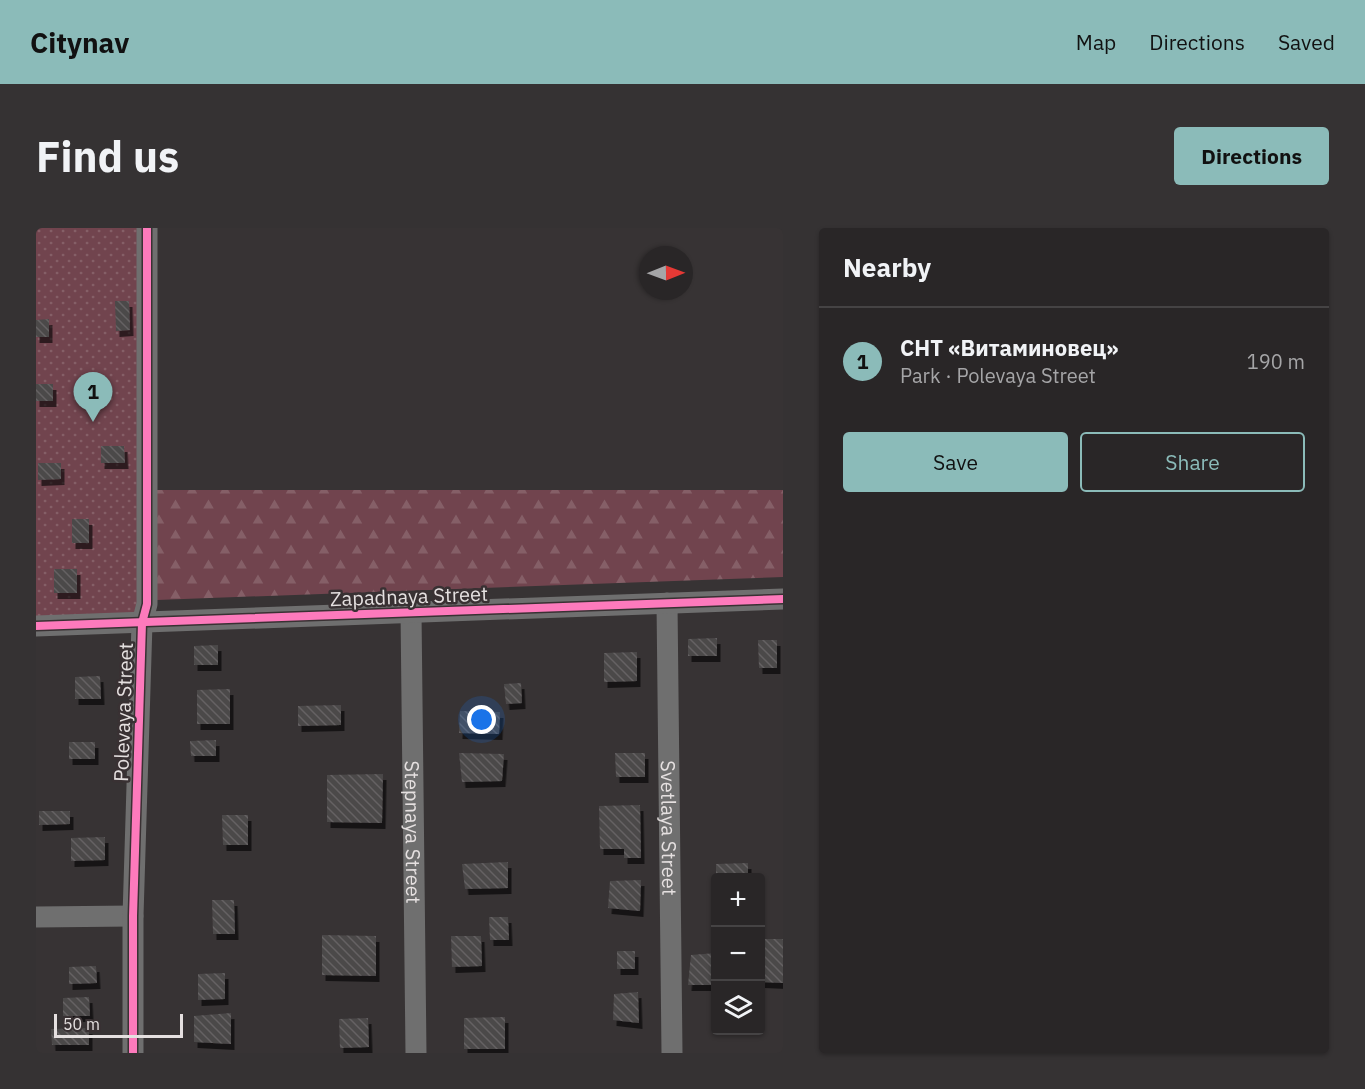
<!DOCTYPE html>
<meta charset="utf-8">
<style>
:root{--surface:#292627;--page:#353233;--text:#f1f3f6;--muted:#a5a5a7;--line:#454344;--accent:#8bbbb9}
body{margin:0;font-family:"IBM Plex Sans",sans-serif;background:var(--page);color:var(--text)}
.controls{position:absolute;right:18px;bottom:18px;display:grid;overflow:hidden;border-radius:6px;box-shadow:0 2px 4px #0004}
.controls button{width:54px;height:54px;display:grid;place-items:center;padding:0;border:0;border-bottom:2px solid var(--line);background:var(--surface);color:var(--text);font:30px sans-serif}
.compass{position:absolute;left:603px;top:18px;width:54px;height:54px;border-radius:50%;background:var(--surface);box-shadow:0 2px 4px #0004;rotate:89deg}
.scale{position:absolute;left:18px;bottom:15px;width:129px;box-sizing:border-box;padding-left:6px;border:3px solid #e5e0e0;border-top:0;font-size:16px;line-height:21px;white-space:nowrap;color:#e5e0e0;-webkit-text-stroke:4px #393133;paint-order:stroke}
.you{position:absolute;left:446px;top:492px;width:21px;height:21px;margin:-15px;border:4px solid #fff;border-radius:50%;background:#1a73e8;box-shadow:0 0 0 9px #1a73e833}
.badge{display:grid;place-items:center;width:39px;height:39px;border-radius:50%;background:var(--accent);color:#111;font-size:20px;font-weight:700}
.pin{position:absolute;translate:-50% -50px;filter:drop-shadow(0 2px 3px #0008)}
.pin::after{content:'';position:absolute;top:32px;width:21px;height:18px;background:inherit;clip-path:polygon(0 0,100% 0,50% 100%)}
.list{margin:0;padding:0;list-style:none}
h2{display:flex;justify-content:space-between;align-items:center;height:78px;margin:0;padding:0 24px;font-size:26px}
h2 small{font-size:20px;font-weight:400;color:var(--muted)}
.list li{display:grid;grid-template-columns:39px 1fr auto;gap:18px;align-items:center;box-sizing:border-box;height:108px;padding:0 24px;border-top:2px solid var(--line)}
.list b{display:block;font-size:22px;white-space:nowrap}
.list p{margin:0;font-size:20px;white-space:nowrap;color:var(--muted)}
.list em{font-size:20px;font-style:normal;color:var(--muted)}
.actions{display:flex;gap:12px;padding:18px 24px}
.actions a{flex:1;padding:14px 0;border:2px solid var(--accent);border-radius:6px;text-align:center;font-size:21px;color:var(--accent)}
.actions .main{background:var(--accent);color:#111}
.icon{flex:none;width:33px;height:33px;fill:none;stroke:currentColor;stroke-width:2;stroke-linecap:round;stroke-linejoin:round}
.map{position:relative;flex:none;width:747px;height:825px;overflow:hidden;border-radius:6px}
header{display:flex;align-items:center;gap:36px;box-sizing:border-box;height:84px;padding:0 30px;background:var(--accent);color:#111}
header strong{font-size:28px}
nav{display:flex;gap:33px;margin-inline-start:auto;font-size:21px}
.intro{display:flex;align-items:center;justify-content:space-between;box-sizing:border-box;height:144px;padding:0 36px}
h1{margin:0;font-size:42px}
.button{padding:15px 27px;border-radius:6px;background:var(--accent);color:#111;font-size:21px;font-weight:700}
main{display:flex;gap:36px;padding:0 36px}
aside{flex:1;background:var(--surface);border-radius:6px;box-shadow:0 2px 4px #0004}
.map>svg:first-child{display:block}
.forest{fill:url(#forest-firs)}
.garden{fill:url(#garden-dots)}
.building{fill:url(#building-back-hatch);filter:url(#shadow)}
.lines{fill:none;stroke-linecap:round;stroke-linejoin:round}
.street{stroke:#6f6f6f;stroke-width:21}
.cycleway-casing{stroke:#393133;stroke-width:11}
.cycleway{stroke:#fd7abc;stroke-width:8}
.labels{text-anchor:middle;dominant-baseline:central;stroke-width:5;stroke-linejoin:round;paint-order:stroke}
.street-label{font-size:20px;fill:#e5e0e0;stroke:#393133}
</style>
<header>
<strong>Citynav</strong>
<nav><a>Map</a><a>Directions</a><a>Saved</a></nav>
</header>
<div class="intro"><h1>Find us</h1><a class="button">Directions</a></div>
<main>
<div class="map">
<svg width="747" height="825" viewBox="0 0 747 825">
<defs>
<pattern id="forest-firs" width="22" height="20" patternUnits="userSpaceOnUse" patternTransform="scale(1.5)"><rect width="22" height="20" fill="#71444e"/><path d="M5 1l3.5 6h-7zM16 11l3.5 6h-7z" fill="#855f67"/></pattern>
<pattern id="garden-dots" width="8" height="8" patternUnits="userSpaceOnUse" patternTransform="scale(1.5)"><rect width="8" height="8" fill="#71444e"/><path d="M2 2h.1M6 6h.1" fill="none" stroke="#855f67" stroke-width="1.8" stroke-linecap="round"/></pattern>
<pattern id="building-back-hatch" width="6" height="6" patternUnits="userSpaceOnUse" patternTransform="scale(1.5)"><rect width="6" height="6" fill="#4b4849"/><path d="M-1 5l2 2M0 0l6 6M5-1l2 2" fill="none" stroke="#656263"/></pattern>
<filter id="shadow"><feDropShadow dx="3.5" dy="6" stdDeviation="0" flood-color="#0009"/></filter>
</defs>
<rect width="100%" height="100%" fill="#373334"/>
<!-- forest -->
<path class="forest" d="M121,262H747V349L121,372Z"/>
<!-- garden -->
<path class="garden" d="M0,0H117L111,389L0,396Z"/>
<!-- building -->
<g class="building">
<path d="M79,73H93L94,102L80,103Z"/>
<path d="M13,91V109H0V92Z"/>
<rect x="0" y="156" width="17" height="17"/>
<path d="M65,218H88L89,235H65Z"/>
<path d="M2,235H25V251L2,252Z"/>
<rect x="36" y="291" width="17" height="24"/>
<rect x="18" y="341" width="23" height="24"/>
<path d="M681,410V428H652V411Z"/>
<path d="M722,412H741V440H723Z"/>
<path d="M182,417V437H158V418Z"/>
<path d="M601,424V453L568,454V425Z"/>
<path d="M64,448L65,471H39V449Z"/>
<path d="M485,455L486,475L470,476L468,456Z"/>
<path d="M194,461V496H161V462Z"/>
<path d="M305,477V497L262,498V478Z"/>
<path d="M424,483L464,484L463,506L423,505Z"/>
<path d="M180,512V528H155L154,513Z"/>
<rect x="33" y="514" width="26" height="17"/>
<path d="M423,525L468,526L466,553L426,554Z"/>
<path d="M579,525H609V549H580Z"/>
<path d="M347,546L346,595L291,594V547Z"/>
<path d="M604,577L605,630H588V621H564L563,578Z"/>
<path d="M3,583H34V596L3,597Z"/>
<path d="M186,587H212V617H187Z"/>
<path d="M69,609V632L35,633V610Z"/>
<path d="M472,634V660L429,661L426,636Z"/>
<path d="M712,635V650H680V636Z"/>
<path d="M605,652L604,683L572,680L574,653Z"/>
<path d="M176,672H198L199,706H177Z"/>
<path d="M453,689H472L473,712H454Z"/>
<path d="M286,707L340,708V748L286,747Z"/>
<path d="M415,708H445L446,738L416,739Z"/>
<path d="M726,711H747V755L725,754Z"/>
<rect x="581" y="723" width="18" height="18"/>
<path d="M680,725V757H652L655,727Z"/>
<path d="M60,738L61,755L33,756V739Z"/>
<path d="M189,745V771L162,772V746Z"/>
<path d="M602,764L603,795L577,792L578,766Z"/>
<path d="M53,769L54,788H27V770Z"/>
<path d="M195,785V816L158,814V788Z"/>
<path d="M469,789V821H428V790Z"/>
<path d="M332,790L333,819L304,820L303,791Z"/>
<path d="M53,800V817H16L15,801Z"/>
</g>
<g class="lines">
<!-- street -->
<g class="street">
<path id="s1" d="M631,375L636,825"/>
<path id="s2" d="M375,384L380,825"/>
<path d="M0,398L747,371"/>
<path d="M0,689L97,688"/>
<path d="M97,825V688L106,395L111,376V0"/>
</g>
<defs>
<g id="cycleway">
<path d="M0,398L747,371"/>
<path d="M97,825V688L106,395L111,376V0"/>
</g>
</defs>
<!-- cycleway casing -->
<use href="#cycleway" class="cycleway-casing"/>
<!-- cycleway -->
<use href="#cycleway" class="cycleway"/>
</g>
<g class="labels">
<!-- street labels -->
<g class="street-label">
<text transform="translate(373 368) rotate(-2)">Zapadnaya Street</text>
<text transform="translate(87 484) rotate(-88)">Polevaya Street</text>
<text stroke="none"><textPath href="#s1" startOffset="225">Svetlaya Street</textPath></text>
<text stroke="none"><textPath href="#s2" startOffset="220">Stepnaya Street</textPath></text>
</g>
</g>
</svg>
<div class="controls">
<button>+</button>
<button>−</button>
<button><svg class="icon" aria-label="layers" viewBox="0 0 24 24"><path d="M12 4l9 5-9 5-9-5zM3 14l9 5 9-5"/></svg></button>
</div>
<svg class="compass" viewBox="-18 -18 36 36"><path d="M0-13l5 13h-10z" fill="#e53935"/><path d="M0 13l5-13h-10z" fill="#a5a5a7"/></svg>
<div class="scale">50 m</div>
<div class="you"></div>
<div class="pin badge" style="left:57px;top:194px">1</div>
</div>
<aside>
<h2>Nearby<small></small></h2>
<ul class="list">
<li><span class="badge">1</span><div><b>СНТ «Витаминовец»</b><p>Park · Polevaya Street</p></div><em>190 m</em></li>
</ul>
<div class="actions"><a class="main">Save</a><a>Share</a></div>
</aside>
</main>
